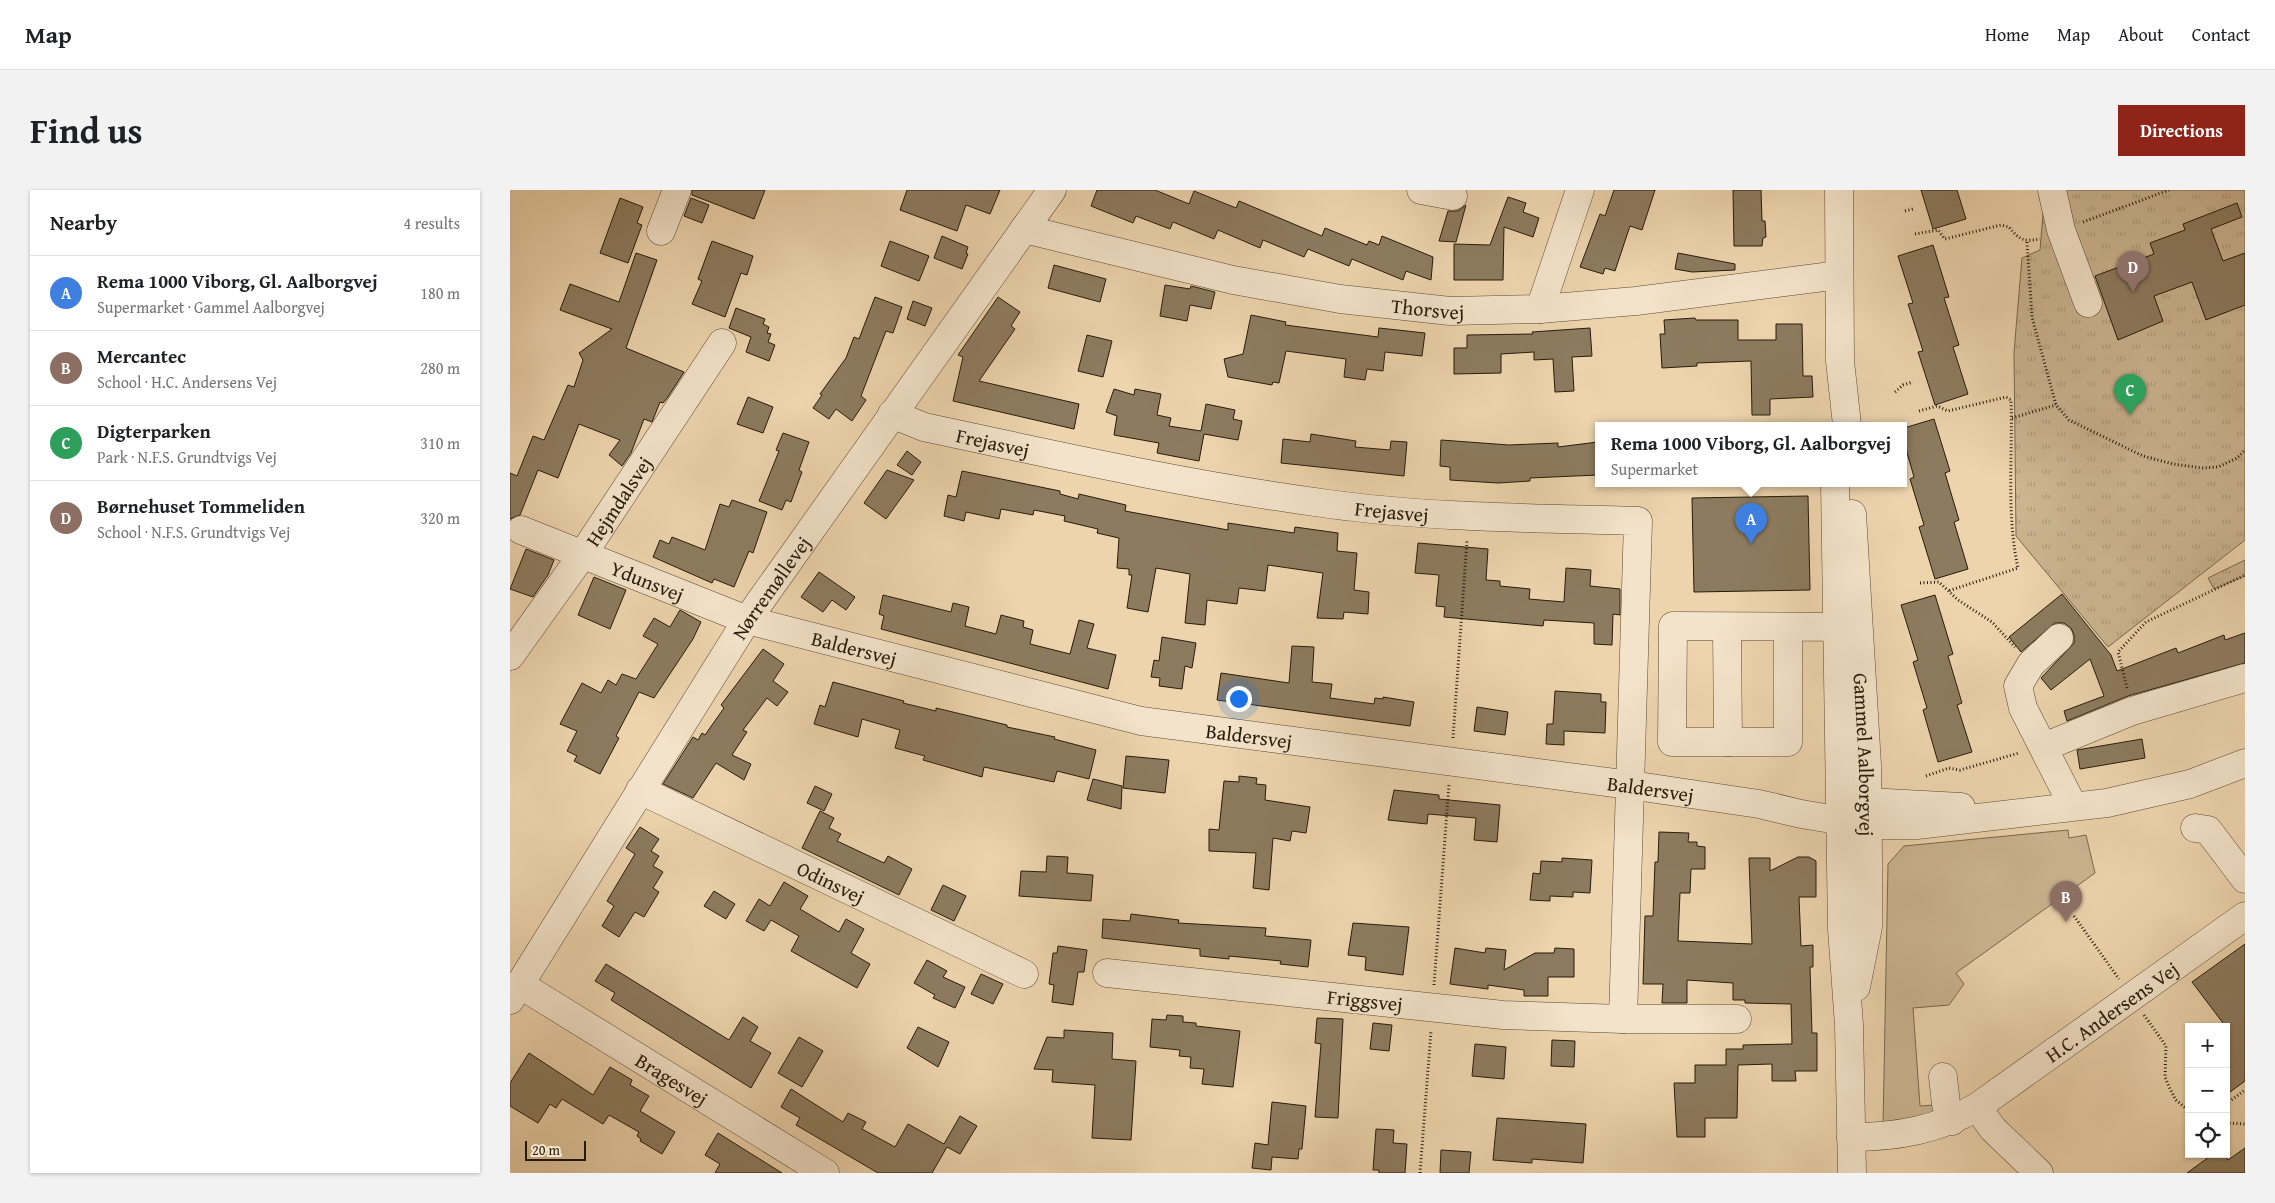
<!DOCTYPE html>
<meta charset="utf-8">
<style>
:root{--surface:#fff;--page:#f2f2f2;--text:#202124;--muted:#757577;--line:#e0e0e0;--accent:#8f2418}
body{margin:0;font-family:"Gentium Book Plus",serif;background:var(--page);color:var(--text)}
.controls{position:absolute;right:15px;bottom:15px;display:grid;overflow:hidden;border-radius:0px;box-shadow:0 1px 4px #0004}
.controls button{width:45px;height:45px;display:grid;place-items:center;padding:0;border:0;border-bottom:1px solid var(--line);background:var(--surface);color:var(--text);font:25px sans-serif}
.scale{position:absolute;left:15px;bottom:12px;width:61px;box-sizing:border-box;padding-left:5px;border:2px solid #261b0b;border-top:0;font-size:14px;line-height:18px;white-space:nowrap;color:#261b0b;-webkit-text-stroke:4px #f3e3ca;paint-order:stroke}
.you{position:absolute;left:728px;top:508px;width:18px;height:18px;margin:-12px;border:4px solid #fff;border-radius:50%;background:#1a73e8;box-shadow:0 0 0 8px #1a73e833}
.badge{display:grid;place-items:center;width:32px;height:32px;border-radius:50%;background:var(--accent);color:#fff;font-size:16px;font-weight:700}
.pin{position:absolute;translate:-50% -41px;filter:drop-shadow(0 1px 2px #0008)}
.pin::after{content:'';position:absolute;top:26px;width:18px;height:15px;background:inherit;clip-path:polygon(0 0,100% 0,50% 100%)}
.popup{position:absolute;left:1085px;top:232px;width:312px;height:65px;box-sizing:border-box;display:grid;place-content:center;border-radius:0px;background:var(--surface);filter:drop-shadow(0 1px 4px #0005);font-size:16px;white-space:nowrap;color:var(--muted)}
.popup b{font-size:19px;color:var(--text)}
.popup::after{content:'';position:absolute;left:50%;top:100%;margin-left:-10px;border:10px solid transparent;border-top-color:var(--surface)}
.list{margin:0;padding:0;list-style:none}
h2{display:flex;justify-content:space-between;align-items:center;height:65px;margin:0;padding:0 20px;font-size:21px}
h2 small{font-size:16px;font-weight:400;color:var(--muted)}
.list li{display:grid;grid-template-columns:32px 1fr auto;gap:15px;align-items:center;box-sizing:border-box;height:75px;padding:0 20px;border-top:1px solid var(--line)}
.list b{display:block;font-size:19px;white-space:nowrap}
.list p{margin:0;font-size:16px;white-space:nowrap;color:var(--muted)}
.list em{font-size:16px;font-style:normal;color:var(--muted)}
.icon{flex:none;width:28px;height:28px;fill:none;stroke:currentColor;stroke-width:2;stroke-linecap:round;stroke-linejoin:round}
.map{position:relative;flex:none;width:1735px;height:983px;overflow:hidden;border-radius:0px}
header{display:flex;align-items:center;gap:30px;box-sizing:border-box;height:70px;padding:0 25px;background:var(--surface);border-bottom:1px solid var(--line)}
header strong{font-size:24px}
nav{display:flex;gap:28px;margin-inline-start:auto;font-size:18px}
.intro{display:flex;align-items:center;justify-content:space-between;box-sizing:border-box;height:120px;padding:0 30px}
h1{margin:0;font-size:35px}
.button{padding:12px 22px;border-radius:0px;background:var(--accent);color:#fff;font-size:18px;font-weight:700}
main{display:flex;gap:30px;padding:0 30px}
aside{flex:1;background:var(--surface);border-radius:0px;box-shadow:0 1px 4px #0004}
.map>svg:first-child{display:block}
.green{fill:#cbb591;stroke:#78684e}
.park{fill:url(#park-tufts);stroke:#78684e}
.building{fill:#8d7b5f;stroke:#261b0b}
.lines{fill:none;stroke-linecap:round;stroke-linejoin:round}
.minor-casing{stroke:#584934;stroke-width:29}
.path{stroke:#261b0b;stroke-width:3;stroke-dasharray:1 2.5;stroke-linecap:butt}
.minor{stroke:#f3e3ca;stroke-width:28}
.labels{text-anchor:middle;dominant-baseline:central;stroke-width:4;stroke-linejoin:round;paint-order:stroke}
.street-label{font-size:20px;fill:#261b0b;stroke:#f3e3ca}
</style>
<header>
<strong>Map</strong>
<nav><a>Home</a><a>Map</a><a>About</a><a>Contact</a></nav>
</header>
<div class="intro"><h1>Find us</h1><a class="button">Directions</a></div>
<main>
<aside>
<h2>Nearby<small>4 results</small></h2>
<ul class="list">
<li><span class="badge" style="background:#3f7fe0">A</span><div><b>Rema 1000 Viborg, Gl. Aalborgvej</b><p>Supermarket · Gammel Aalborgvej</p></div><em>180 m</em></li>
<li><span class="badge" style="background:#8d6e63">B</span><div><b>Mercantec</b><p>School · H.C. Andersens Vej</p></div><em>280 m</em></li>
<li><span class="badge" style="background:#2e9e5b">C</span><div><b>Digterparken</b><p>Park · N.F.S. Grundtvigs Vej</p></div><em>310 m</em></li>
<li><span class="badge" style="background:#8d6e63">D</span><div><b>Børnehuset Tommeliden</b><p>School · N.F.S. Grundtvigs Vej</p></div><em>320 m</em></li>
</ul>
</aside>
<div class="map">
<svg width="1735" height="983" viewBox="0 0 1735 983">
<defs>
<pattern id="park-tufts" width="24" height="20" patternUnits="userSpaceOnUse" patternTransform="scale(1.25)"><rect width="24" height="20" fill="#cbb591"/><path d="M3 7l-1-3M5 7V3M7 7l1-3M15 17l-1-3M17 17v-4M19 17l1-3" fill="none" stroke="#ae9b7c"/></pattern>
</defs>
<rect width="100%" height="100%" fill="#edd4ad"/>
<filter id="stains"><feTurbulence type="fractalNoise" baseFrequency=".004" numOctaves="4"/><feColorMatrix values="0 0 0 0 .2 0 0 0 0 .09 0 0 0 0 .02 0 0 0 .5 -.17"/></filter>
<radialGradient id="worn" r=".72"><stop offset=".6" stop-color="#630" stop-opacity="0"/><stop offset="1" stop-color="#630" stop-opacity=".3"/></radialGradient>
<!-- green -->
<path class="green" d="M1558,640L1559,648L1576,645L1585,683L1446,783L1454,794L1439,815L1403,818L1410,916L1425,915V923L1373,937L1378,674L1394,656Z"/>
<!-- park -->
<g class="park">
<path d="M1535,0H1735V350L1598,457L1506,346L1504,162L1512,68L1530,60Z"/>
<path d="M1735,370V386L1704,399L1698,388Z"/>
</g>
<!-- building -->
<g class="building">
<path d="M182,0H255L244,29L182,5Z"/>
<path d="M397,0H490L480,24L456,15L447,41L390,20Z"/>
<path d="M587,0H645L679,14L684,1L726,18L729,11L812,46L815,38L857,55L859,51L869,55L872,46L923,67L921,90L896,81L893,90L842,69L839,76L798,59L794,67L753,50L750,58L708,40L704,49L663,32L660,39L626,26L623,33L581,16Z"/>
<path d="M1104,0H1145L1132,40L1120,36L1105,81L1095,78L1093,84L1070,77L1090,24L1095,26Z"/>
<path d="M1223,0H1251L1252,31H1255L1256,47L1253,48L1252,56H1224Z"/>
<path d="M1411,0H1447L1456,29L1423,39Z"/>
<path d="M998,7L1016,13L1013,22L1029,28L1023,47L994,37L993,90H944V54L980,55Z"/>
<path d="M110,8L133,17L127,33L132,35L118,73L90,63Z"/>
<path d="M181,8L199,15L192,33L174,26Z"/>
<path d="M1727,13L1732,27L1701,39L1713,71L1735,63V115L1696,130L1682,92L1644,106L1653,131L1608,150L1585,86L1644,64L1640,53L1675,40L1673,34Z"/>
<path d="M956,15L946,52L929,51L938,21H948Z"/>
<path d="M432,46L458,57L456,63L458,64L452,79L424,68Z"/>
<path d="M202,51L243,66L237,85L231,83L215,127L182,114L192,91L188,89Z"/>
<path d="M380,51L419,66L409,91L371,76Z"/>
<path d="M1423,55L1439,107L1434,108L1449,155L1443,157L1458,204L1425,215L1408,162L1413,161L1398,114L1403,113L1388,66Z"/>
<path d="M126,63L147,70L116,158L174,182L158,207L153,213L150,212L142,232L134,229L121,263L112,276L99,265L110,250L69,234L48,288L28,280L10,325L0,329V283L7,286L23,246L34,250L58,195L64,197L73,170L69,163L102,139L50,120L60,94L109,112Z"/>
<path d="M1168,63L1225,74V80L1182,82L1165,79Z"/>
<path d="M544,75L596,89L590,112L538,98Z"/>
<path d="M655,95L680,99L681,96L705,102L701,119L680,115L677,131L650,126Z"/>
<path d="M365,107L392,117L383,143L376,141L351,206L356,210L342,231L326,219L319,229L303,218L312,205L310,204L336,168L344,147L349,149Z"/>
<path d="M488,107L510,122L501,136L505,139L469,191L569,214L564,239L443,211L453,167L448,165Z"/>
<path d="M403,111L422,118L415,136L397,129Z"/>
<path d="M226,118L255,129L253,134L259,137L257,143L261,144L258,152L265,155L259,171L236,162L241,147L219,138Z"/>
<path d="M741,125L776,132L775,135L868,147L869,138L915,143L912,166L875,162L873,181L857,179L855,190L834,187L836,169L776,161L769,193L763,192L762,195L718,187L714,169L733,164Z"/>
<path d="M1185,128L1186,130H1228V150H1266V134H1292L1293,186H1302L1303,207L1260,209V225H1242L1241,171L1187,173V176L1152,178L1150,144H1155L1154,130Z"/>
<path d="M1080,138L1082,166L1062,167L1064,201L1045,202L1043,169L1024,170V162L991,164V183L944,184V158H957V145L1023,144L1022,142Z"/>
<path d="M577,145L602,151L593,187L568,181Z"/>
<path d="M604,199L624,205L625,199L651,204L647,225L661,228L659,236L691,241L696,214L725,220L723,229L732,231L728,250L694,244L689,271L647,263L649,253L604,245L607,226L596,222Z"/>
<path d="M238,207L263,217L253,243L227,234Z"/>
<path d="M1424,229L1440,281L1435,283L1449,330L1444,332L1458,379L1425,389L1409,337L1414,335L1400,289L1404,287L1394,252V238Z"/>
<path d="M273,243L299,252L289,280L292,282L281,312L276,310L272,320L249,311L269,261L266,260Z"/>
<path d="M801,244L846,251L845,257L880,260L881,251L897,252L894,286L771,273L773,249L800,252Z"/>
<path d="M931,250L999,255L1048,253V257L1088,252V285L1020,288V291L988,293L940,290V277L930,276Z"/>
<path d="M397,261L411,272L402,285L387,275Z"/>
<path d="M377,280L404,290L376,329L354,313Z"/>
<path d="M452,281L550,301V304L568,309L569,304L616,315L615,321L718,340V333L784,343L785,337L828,343L827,361L847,363L844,400L859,402L858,424L834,422L833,429L807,428L813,383L758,375L755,401L729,398L727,414L697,410L695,435L675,433L680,384L646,378L638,422L617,418L622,385H619V379L607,378L609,348L587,343L588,339L554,331L555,326L524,320L523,325L491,319L489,329L456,322L454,331L434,326L438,305L446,307Z"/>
<path d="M1298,306L1300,400L1184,402L1182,308Z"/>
<path d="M222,310L257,322L243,363L239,361L224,397L204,389L202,393L143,367L150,350L159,354L162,347L195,360L210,314L219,317Z"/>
<path d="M908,353L978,359L976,390L990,391V396L1020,399L1019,409L1054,412L1056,378L1081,380L1080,396L1110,399V425L1103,424L1102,455L1084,454V433L1034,430L1033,436L934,427L935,417L926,416L929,385L905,383Z"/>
<path d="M16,359L44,370L38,385L23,407L0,399Z"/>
<path d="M309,382L345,407L336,420L322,410L313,422L291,407Z"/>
<path d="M84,387L116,400L100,439L68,425Z"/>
<path d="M1552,404L1601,465L1607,481L1666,458L1668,463L1714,445L1715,450L1735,443V473L1618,506L1557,531L1554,521L1594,506L1580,469L1541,500L1531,488L1564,453V445L1561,438L1554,433H1545L1511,462L1499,447Z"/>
<path d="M373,405L441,422L443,413L459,417L455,436L486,444L491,425L514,431L513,437L523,440L520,454L560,464L569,430L584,434L577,458L606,465L598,499L371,439L374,426L369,424Z"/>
<path d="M1425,405L1443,464L1438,466L1452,513L1447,515L1462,562L1428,572L1413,520L1417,518L1403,472L1408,470L1391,415Z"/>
<path d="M170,420L191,432L183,449L144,508L129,502L106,546L109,548L90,584L64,571L67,566L57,561L67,541L50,534L72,493L91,503L98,490L106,495L112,484L126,489L148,454L133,446L144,428L160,437Z"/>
<path d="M652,447L686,453L682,478L675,476L672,499L649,496L650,488L641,487L644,470L649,471Z"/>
<path d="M782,456L804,457L802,492L822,494L820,508L864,514L865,508L873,509V507L904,512L900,536L707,510L711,483L779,493Z"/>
<path d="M253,459L274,474L263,491L278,502L267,516L257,508L233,540L237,542L222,565L241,574L234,590L206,573L183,608L153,594L183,547L188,550L192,543L195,545L214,518L211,515Z"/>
<path d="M323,492L394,511L393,513L426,521V518L497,535V537L545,547L544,549L586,560L579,589L547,581L544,592L474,577L472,587L413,570L415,566L385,558L390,540L352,529L348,547L304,534L310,515L315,517Z"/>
<path d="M1045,501L1091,504V512H1096L1095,543L1054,541V555L1036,554L1037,534H1043Z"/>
<path d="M967,517L998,522L995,545L964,541Z"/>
<path d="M1632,549L1635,568L1570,579L1567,560Z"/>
<path d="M616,566L659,570L655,603L613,598Z"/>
<path d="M729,586L747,588L746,594L756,595L755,610L800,617L796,643L782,641L780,651L763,648L759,700L743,698L746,663L699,661V639L709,640L714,591L729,592Z"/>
<path d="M583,589L612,596L611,619L577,610Z"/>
<path d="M305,596L322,604L314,621L297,613Z"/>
<path d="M884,600L929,605V609L990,615L987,652L964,650L966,628L918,624L917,634L878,630Z"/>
<path d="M310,621L324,628L319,638L331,644L327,651L374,673L378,666L402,679L389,705L292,658Z"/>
<path d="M130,637L149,649L141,661L149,666L143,676L153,682L143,698L149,702L134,727L125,722L109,747L92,736L104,716L97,711L125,664L116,658Z"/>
<path d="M1149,642L1179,643L1178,652H1187V656L1195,657V679H1181L1180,703H1170L1168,751L1242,754L1239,668H1260V681L1288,667H1299L1306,671V707H1289L1291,756L1303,755V777H1300L1302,843H1307V881H1285L1286,891H1262V874L1228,875L1227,928H1195V947H1167L1164,893H1185V875H1216V859H1233V855L1282,854L1281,814L1235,813V810H1223V793L1177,790V813H1152L1153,794H1133L1135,726H1143L1145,672H1148Z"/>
<path d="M537,666L558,667L557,683L583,685L581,711L509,706L511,681L536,682Z"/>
<path d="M1052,668L1082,670L1080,703L1063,702V707L1040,706V711L1020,710L1023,683L1030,684L1031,671L1052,672Z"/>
<path d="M274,692L298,706L290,719L329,742L336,729L354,739L341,763L360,774L347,798L281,761L289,746L261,730L254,741L236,731L249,709L260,716Z"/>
<path d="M433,695L456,706L444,731L421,720Z"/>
<path d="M204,701L225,714L216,729L194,716Z"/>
<path d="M621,724L669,730L668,733L756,738L755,746L801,750L798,777L770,774L771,771L719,766V769L690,766V759L592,748L593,729L620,731Z"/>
<path d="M843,733L899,737L893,785L855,780L856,767L838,765Z"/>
<path d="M1735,754V891L1716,905V837L1682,792Z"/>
<path d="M548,756L577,760L574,782H568L563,815L542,812L544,795L539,794L541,779L543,763H547Z"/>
<path d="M945,758L975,763L976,758L996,760L994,780L1025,763H1044L1045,758L1064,759V787H1038V806H1014V800L978,795V799L940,794Z"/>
<path d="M417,770L437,781L433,787L455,797L445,818L423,808L425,805L404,793Z"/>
<path d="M96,774L219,850L233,827L248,837L240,851L261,863L241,898L101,810L105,803L85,791Z"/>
<path d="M471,784L493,794L483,814L461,804Z"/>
<path d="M657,825L673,826V832L686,833V836L730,841L723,897L692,894L694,879L680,878L681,867L669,866L670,860L640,857L642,829L656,830Z"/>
<path d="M807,828L833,829L828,928L805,927L811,854L805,853Z"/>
<path d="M863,833L882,835L879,861L860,859Z"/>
<path d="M408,837L439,852L428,877L397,858Z"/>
<path d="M554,840L603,843L602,869L626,871L621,950L582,948L585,895L542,892L543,880L524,879L537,847L554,848Z"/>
<path d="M289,847L313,861L292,897L268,883Z"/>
<path d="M1042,850L1065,851L1064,877L1041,876Z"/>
<path d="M965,854L996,857L994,889L962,886Z"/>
<path d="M19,863L83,905L100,877L122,890L120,895L139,906L130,921L165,942L152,964L130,951L131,949L127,946L129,942L99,925L93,934L52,909L46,918L40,914L28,933L0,916V893Z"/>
<path d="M281,899L333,932L338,923L356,932L352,939L385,957L398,934L434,954L450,926L467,936L450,964L437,957L422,983H368L286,935L290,928L271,917Z"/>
<path d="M762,912L796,916L792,959H789L788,969L762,967L761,980L742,978L745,953L758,955Z"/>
<path d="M987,928L1076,934L1073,973L1022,969V973L983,970Z"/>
<path d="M866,939L884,940L883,953L897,954L895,983H869V980H863Z"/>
<path d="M208,943L272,983H205L210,974L195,965Z"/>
<path d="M1735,958V983H1677L1703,964H1714L1718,970Z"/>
<path d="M931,960L961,962L959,983H930Z"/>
</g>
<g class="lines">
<defs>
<g id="minor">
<path d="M911,0L943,6"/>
<path d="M1329,0L1330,171L1337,235"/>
<path d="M1542,0L1551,40L1578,113"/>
<path id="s1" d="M514,39L723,90L830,109L940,121L1030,119L1126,111L1329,85"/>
<path d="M151,41L167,0"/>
<path d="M1030,119L1070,0"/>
<path id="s2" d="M382,224L414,237C549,266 683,296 819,314C921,328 1025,328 1128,331L1113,829L993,825L597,783"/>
<path d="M1325,293L1332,739L1339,835L1342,983"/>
<path id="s3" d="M1342,324L1357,575L1358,669V737L1346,797"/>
<path id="s4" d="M11,340L237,430L631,531L1120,595L1249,614L1291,624L1358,635H1407L1597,613L1680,594L1735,573"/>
<path d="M1217,437L1218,552"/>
<path d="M1278,437V552H1162L1163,436L1344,437"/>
<path d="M1549,448L1521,474L1508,496L1513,518L1563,616"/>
<path id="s5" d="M0,466L73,364L212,153"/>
<path d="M1534,557L1622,521L1735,488"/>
<path id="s6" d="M130,600L514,784"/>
<path d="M1339,611L1451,617"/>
<path d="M1685,638L1698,640L1735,689"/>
<path id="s7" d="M9,794L315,983"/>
<path id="s8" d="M0,810L237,430L542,0"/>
<path d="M1113,829H1227"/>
<path d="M1433,887L1436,914L1442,931"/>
<path d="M1467,917L1483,939L1529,983"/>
<path id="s9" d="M1341,947C1387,947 1427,940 1467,917L1735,726"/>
</g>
</defs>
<!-- minor casing -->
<use href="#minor" class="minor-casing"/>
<!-- path -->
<g class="path">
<path d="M1395,21L1403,19"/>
<path d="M1573,32L1659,0"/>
<path d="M1405,44L1428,40L1435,49L1491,35L1499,37C1509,50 1514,52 1530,49"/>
<path d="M1517,52L1522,127L1546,215L1559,230L1633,266L1663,274L1692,278L1708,277L1727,268L1735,260"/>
<path d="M1385,202L1393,195L1403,192"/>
<path d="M1409,221L1427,216L1438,221L1496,207L1501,210C1503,266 1496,323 1508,378L1438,401"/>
<path d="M1502,228L1546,215"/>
<path d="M1410,393L1429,392L1448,410L1482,432L1505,457"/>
<path d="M1617,498L1608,462L1636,432L1735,385"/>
<path d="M943,548L957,350"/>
<path d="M1416,586L1439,578L1450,580L1509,563"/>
<path d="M1564,726L1609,789"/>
<path d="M924,795L939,594"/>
<path d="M1634,825L1656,856L1655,887L1660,899L1666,910L1679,921"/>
<path d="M1716,914L1735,900"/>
<path d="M1716,933L1735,934"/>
<path d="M910,983L921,841"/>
</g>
<!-- minor -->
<use href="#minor" class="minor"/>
</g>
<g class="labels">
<!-- street labels -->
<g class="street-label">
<text stroke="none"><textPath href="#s1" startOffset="412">Thorsvej</textPath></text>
<text stroke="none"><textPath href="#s2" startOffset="105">Frejasvej</textPath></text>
<text stroke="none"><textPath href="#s5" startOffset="189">Hejmdalsvej</textPath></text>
<text stroke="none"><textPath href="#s2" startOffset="510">Frejasvej</textPath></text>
<text stroke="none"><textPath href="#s4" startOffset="136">Ydunsvej</textPath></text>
<text stroke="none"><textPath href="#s8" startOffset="488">Nørremøllevej</textPath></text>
<text stroke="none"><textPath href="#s4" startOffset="354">Baldersvej</textPath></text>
<text stroke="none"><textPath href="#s4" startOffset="759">Baldersvej</textPath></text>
<text stroke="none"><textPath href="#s3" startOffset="241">Gammel Aalborgvej</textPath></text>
<text stroke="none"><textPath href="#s4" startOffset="1164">Baldersvej</textPath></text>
<text stroke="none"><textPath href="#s6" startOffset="212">Odinsvej</textPath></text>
<text transform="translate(855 810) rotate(6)">Friggsvej</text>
<text stroke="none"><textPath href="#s9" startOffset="296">H.C. Andersens Vej</textPath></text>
<text stroke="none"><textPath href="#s7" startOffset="180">Bragesvej</textPath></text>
</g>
</g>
<rect width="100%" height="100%" filter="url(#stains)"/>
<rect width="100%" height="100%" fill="url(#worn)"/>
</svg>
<div class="controls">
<button>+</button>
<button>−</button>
<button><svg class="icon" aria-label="locate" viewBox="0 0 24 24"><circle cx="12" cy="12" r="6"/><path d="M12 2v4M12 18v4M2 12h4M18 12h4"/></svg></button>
</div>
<div class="scale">20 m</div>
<div class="you"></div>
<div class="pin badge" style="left:1241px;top:354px;background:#3f7fe0">A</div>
<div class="popup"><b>Rema 1000 Viborg, Gl. Aalborgvej</b>Supermarket</div>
<div class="pin badge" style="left:1556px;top:732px;background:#8d6e63">B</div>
<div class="pin badge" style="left:1620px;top:225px;background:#2e9e5b">C</div>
<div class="pin badge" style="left:1623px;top:102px;background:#8d6e63">D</div>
</div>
</main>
